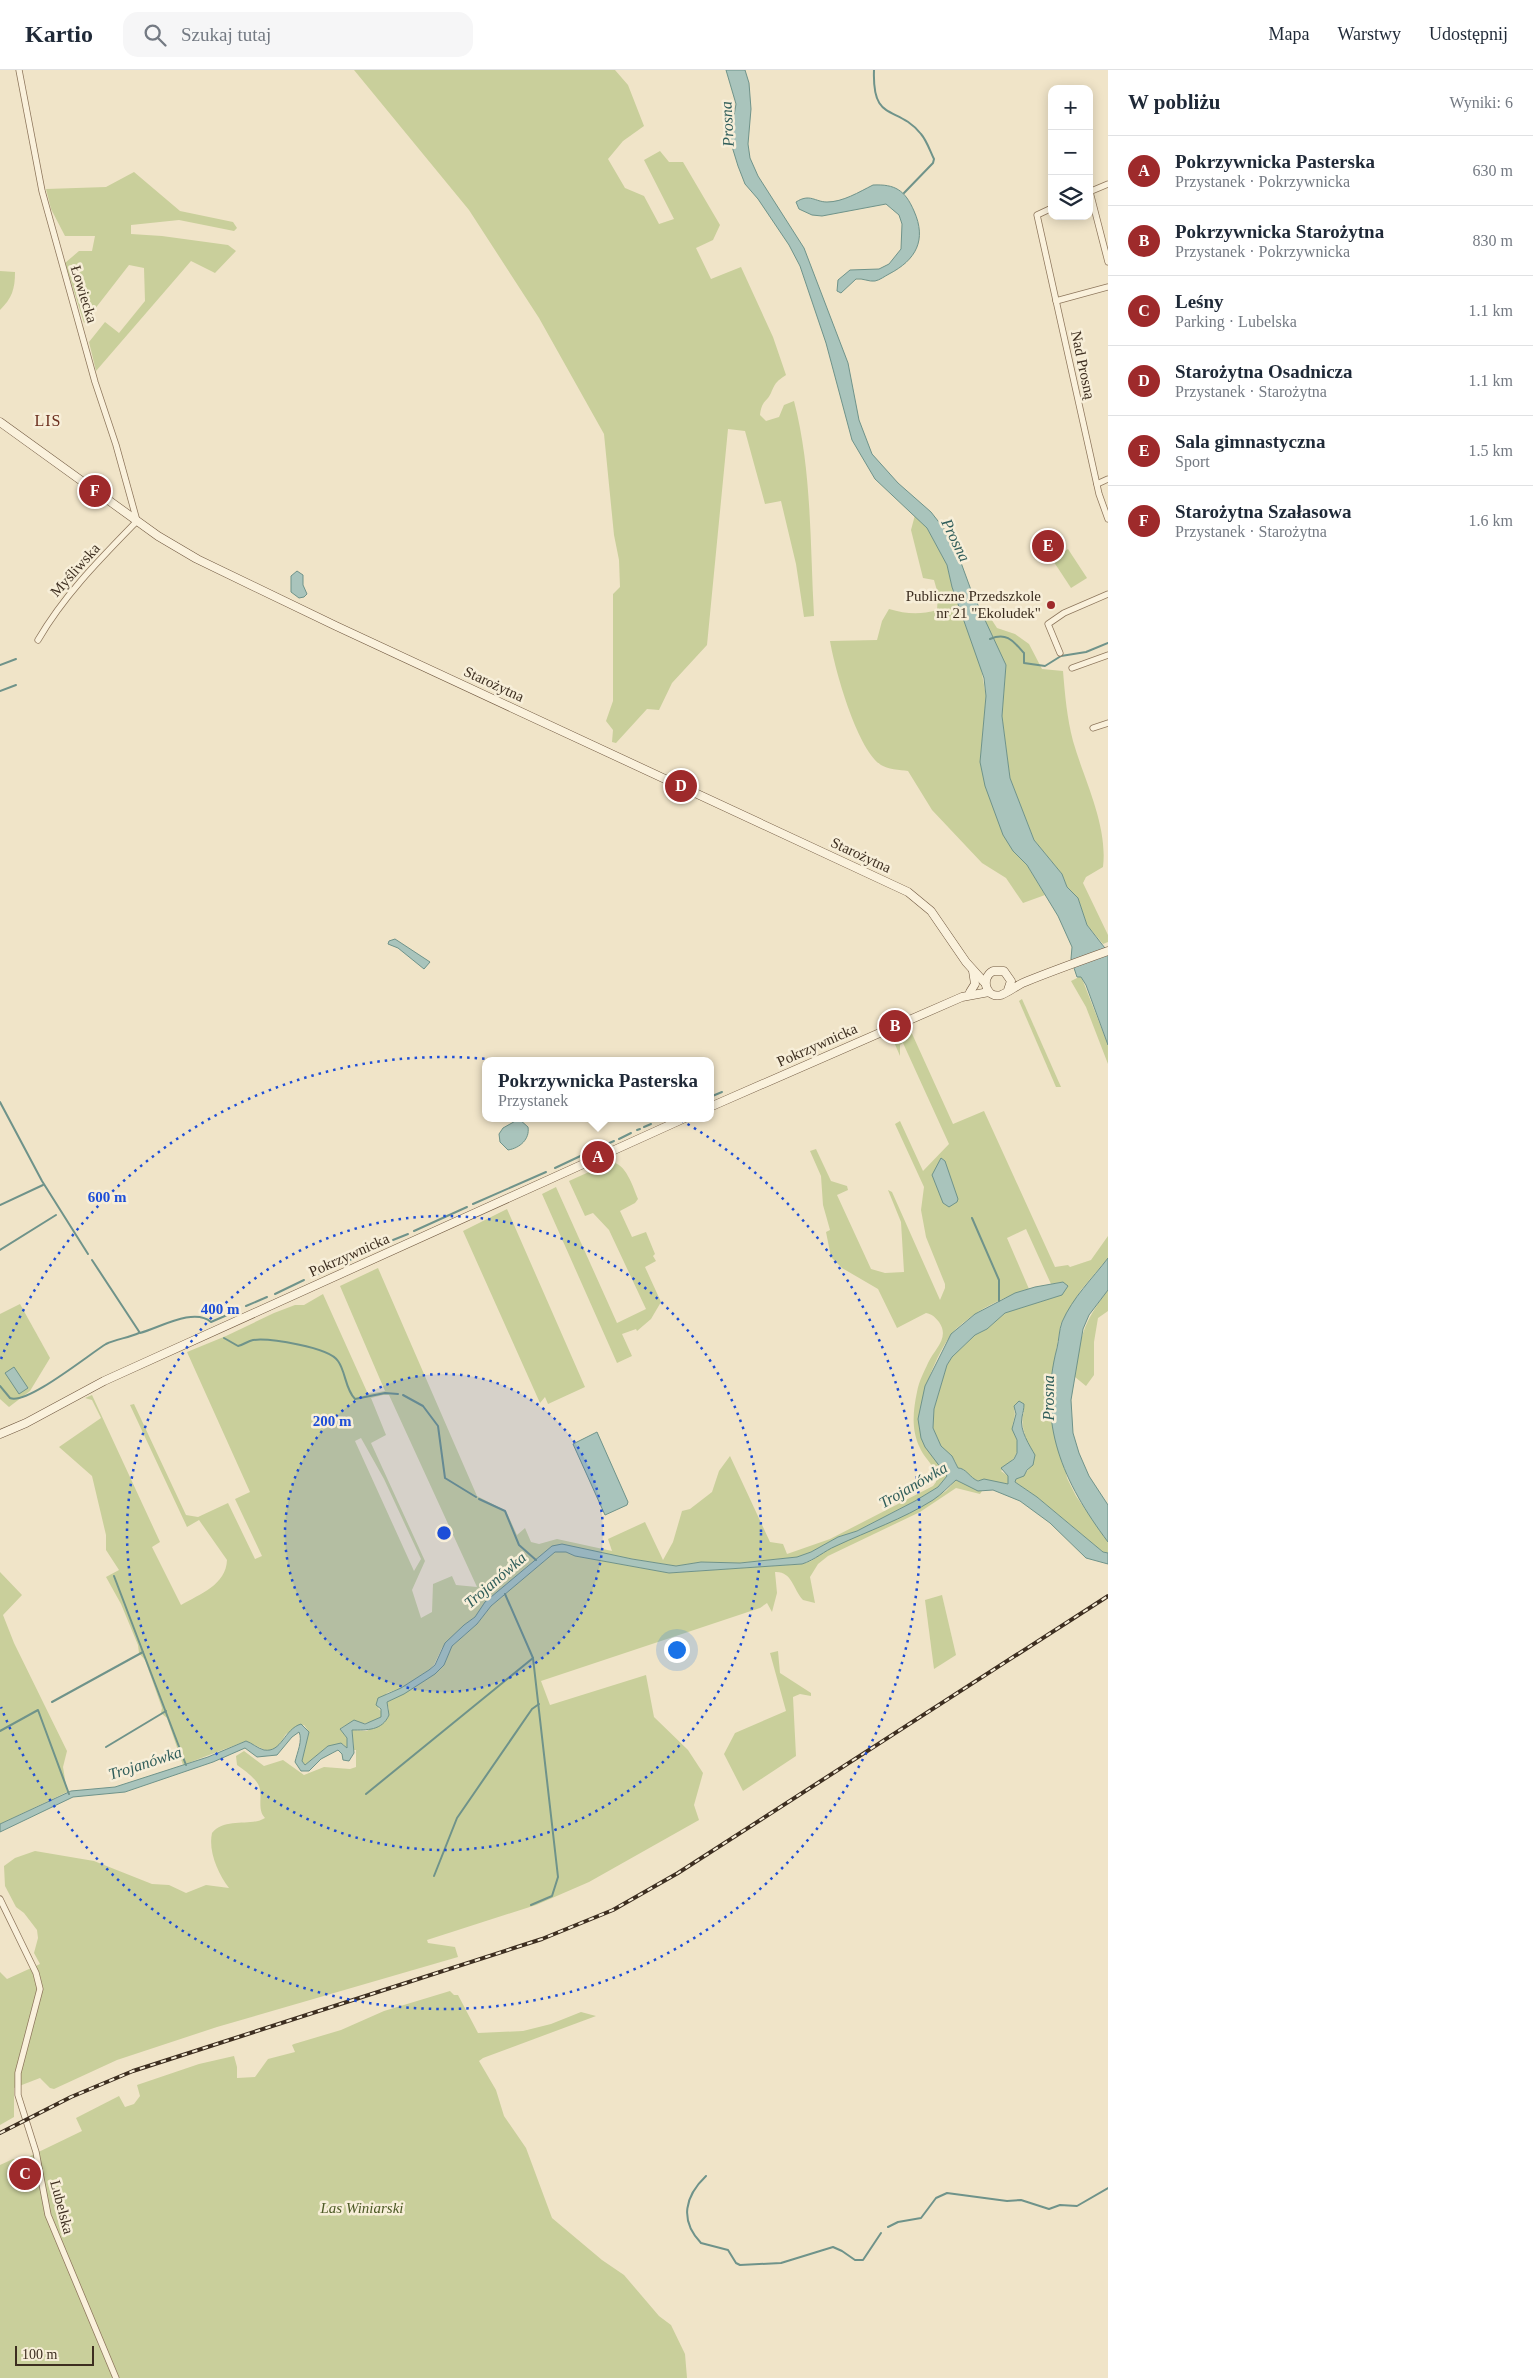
<!DOCTYPE html>
<html lang="pl">
<meta charset="utf-8">
<style>
:root{--surface:#fff;--page:#f6f6f7;--text:#1f2937;--muted:#747a83;--line:#e0e1e3;--accent:#9e2a2b}
body{margin:0;font-family:Georgia,serif;background:var(--page);color:var(--text)}
.controls{position:absolute;right:15px;top:15px;display:grid;overflow:hidden;border-radius:10px;box-shadow:0 2px 12px #0003}
.controls button{width:45px;height:45px;display:grid;place-items:center;padding:0;border:0;border-bottom:1px solid var(--line);background:var(--surface);color:var(--text);font:25px sans-serif}
.scale{position:absolute;left:15px;bottom:12px;width:79px;box-sizing:border-box;padding-left:5px;border:2px solid #3d2e20;border-top:0;font-size:14px;line-height:18px;white-space:nowrap;color:#3d2e20;-webkit-text-stroke:4px #f7eed8;paint-order:stroke}
.you{position:absolute;left:676px;top:1579px;width:18px;height:18px;margin:-12px;border:4px solid #fff;border-radius:50%;background:#1a73e8;box-shadow:0 0 0 8px #1a73e833}
.badge{display:grid;place-items:center;width:32px;height:32px;border-radius:50%;background:var(--accent);color:#fff;font-size:16px;font-weight:700}
.pin{position:absolute;translate:-50% -50%;border:2px solid #fff;box-shadow:0 1px 5px #0006}
.popup{position:absolute;left:482px;top:987px;width:232px;height:65px;box-sizing:border-box;display:grid;place-content:center;border-radius:10px;background:var(--surface);filter:drop-shadow(0 1px 4px #0005);font-size:16px;white-space:nowrap;color:var(--muted)}
.popup b{font-size:19px;color:var(--text)}
.popup::after{content:'';position:absolute;left:50%;top:100%;margin-left:-10px;border:10px solid transparent;border-top-color:var(--surface)}
.list{margin:0;padding:0;list-style:none}
h2{display:flex;justify-content:space-between;align-items:center;height:65px;margin:0;padding:0 20px;font-size:21px}
h2 small{font-size:16px;font-weight:400;color:var(--muted)}
.list li{display:grid;grid-template-columns:32px 1fr auto;gap:15px;align-items:center;box-sizing:border-box;height:70px;padding:0 20px;border-top:1px solid var(--line)}
.list b{display:block;font-size:19px;white-space:nowrap}
.list p{margin:0;font-size:16px;white-space:nowrap;color:var(--muted)}
.list em{font-size:16px;font-style:normal;color:var(--muted)}
.icon{flex:none;width:28px;height:28px;fill:none;stroke:currentColor;stroke-width:2;stroke-linecap:round;stroke-linejoin:round}
.map{position:relative;flex:none;width:1108px;height:2308px;overflow:hidden}
header{display:flex;align-items:center;gap:30px;box-sizing:border-box;height:70px;padding:0 25px;background:var(--surface);border-bottom:1px solid var(--line)}
header strong{font-size:24px}
nav{display:flex;gap:28px;margin-inline-start:auto;font-size:18px}
.search{width:350px;height:45px;background:var(--page);display:flex;align-items:center;gap:12px;box-sizing:border-box;padding:0 18px;border-radius:15px;color:var(--muted);font-size:19px}
main{display:flex}
aside{flex:1;background:var(--surface)}
.map>svg:first-child{display:block}
.green{fill:#c9cf9b;fill-rule:evenodd}
.water{fill:#a9c4bc;stroke:#6f938a}
.lines{fill:none;stroke-linecap:round;stroke-linejoin:round}
.stream{stroke:#6f938a;stroke-width:2}
.street-casing{stroke:#8d765c;stroke-width:7}
.secondary-casing{stroke:#6f573f;stroke-width:9}
.street{stroke:#faf1dc;stroke-width:5.5}
.secondary{stroke:#faf1dc;stroke-width:8}
.rail-casing{stroke:#3d2e20;stroke-width:4}
.rail{stroke:#f7eed8;stroke-width:2;stroke-dasharray:5.5;stroke-linecap:butt}
.ring{fill:none;stroke:#1d4ed8;stroke-width:2.5;stroke-dasharray:2.5 5}
.poi-dot{fill:#9e2a2b;stroke:#f7eed8;stroke-width:2}
.labels{text-anchor:middle;dominant-baseline:central;stroke-width:5;stroke-linejoin:round;paint-order:stroke}
.street-label{font-size:15px;fill:#3d2e20;stroke:#f7eed8}
.poi-label{font-size:15px;fill:#3d2e20;stroke:#f7eed8;text-anchor:end}
.park-label{font-size:15px;font-style:italic;fill:#4d5a26;stroke:#f7eed8}
.water-label{font-size:16px;font-style:italic;fill:#2f5d5a;stroke:#f7eed8}
.neighbourhood-label{font-size:16px;letter-spacing:1px;fill:#6b2e1e;stroke:#f7eed8}
.centre{fill:#1d4ed8;stroke:#f7eed8;stroke-width:2.5}
.ring-label{font-size:15px;text-anchor:middle;font-weight:bold;fill:#1d4ed8;stroke:#f7eed8;stroke-width:5;stroke-linejoin:round;paint-order:stroke}
</style>
<header>
<strong>Kartio</strong>
<div class="search"><svg class="icon" aria-label="search" viewBox="0 0 24 24"><circle cx="10" cy="10" r="6"/><path d="M15 15l6 6"/></svg>Szukaj tutaj</div>
<nav><a>Mapa</a><a>Warstwy</a><a>Udostępnij</a></nav>
</header>
<main>
<div class="map">
<svg width="1108" height="2308" viewBox="0 0 1108 2308">
<rect width="100%" height="100%" fill="#f0e4c8"/>
<!-- green -->
<g class="green">
<path d="M354,0H615L628,15L644,56L623,71L608,89L625,118L644,126L659,154L674,149L644,90L660,81L669,92H683L720,155L713,170L696,178L711,209L741,197L773,267L786,305C776,312 776,312 771,323C766,333 762,330 760,345L766,351L779,347L784,335L794,331C812,400 810,475 814,546L804,547L796,494L781,431L765,434L745,361L728,359L707,575L672,613L659,640L647,639L616,673L612,672L613,660L606,651L613,631V524L620,517L619,490L614,465L604,364L539,248L469,140Z"/>
<path d="M134,102L180,141L233,152L237,158L234,161L179,150L131,155V164L162,166L228,175L236,181L215,203L191,191L96,301L89,272L105,252L119,263L145,231L144,198L129,195L84,253L65,193L79,181H92L95,166H65L51,139L46,119L106,117Z"/>
<path d="M0,201L15,202C15,219 12,228 0,240Z"/>
<path d="M915,445L927,458L947,495L952,517L980,593L986,626L980,692L1013,781L1027,795L1045,825L1023,833L1006,808L982,793L932,740L908,701C900,700 887,699 881,695C857,679 835,600 830,571L877,570L882,551L889,539C906,544 920,545 937,540L938,524L934,510L923,508L911,460Z"/>
<path d="M1068,479L1087,508L1071,518L1052,489Z"/>
<path d="M984,538L997,558L1015,564L1029,574L1042,599L1063,601C1065,625 1067,648 1073,671C1084,710 1108,755 1103,797L1086,807L1083,813L1108,865V872L1103,874L1087,855L1078,828L1067,817L1062,804L1034,770L1010,708L1002,646L1006,595L979,540Z"/>
<path d="M1081,906L1108,975V994L1086,937L1071,911Z"/>
<path d="M1022,929L1061,1017H1056L1019,931Z"/>
<path d="M909,957L953,1054L984,1041L1055,1197L1068,1195L1070,1197L1091,1190L1108,1166V1188L1081,1220L1061,1253L1050,1316L1067,1408L1076,1426L1108,1472V1483L1103,1482L1037,1427L1015,1412L1016,1409C1049,1396 1015,1364 1024,1342L1014,1340C1017,1347 1011,1352 1013,1359C1013,1363 1016,1367 1017,1371C1021,1385 1010,1392 1001,1401L1008,1406L1009,1414C1003,1413 976,1411 973,1409C966,1405 967,1399 958,1398L955,1391L941,1376L933,1358L934,1339L947,1295L952,1287L975,1265L987,1259L1005,1243L1058,1226L1063,1212L1051,1214L1026,1159L1007,1168L1029,1219C1003,1227 976,1240 956,1259C939,1276 914,1336 920,1361C924,1379 938,1390 947,1406L938,1417L915,1431L857,1461L838,1467L811,1482L797,1487L740,1493L701,1492L676,1496L552,1476L485,1532L475,1547L464,1555L442,1578L434,1595L429,1600L401,1618L387,1623L378,1638L383,1643L381,1647C367,1658 351,1649 340,1659L347,1668V1678L343,1674L328,1676L305,1695L302,1691L309,1662L304,1655L286,1664L279,1675L272,1680H265L246,1671L183,1695L167,1648L161,1643L162,1638L145,1590L139,1583L138,1575L121,1534L106,1507L119,1500L106,1480V1465L92,1406L59,1377L101,1348L92,1330L85,1328L92,1325L160,1472L152,1477L181,1535C200,1524 226,1515 227,1490L199,1450L187,1457L130,1335L134,1334L186,1445L198,1447L228,1433L255,1489L262,1486L235,1429L250,1422L187,1282L226,1266L274,1243L295,1235H304L323,1224L368,1324L385,1321L340,1216L378,1198L477,1426L506,1441L517,1465L525,1458L531,1472L539,1474L557,1469L612,1481L608,1469L645,1452L663,1490L673,1472L682,1441L690,1439L712,1422L719,1401L730,1386L770,1472L783,1474L787,1484L830,1469L933,1416L936,1412C938,1397 925,1390 920,1378C911,1360 913,1341 917,1322C919,1311 924,1302 928,1293C935,1278 950,1268 939,1252C935,1247 932,1244 926,1243L897,1258L878,1219L842,1198L831,1187L826,1162L830,1160L823,1135L821,1106L810,1081L816,1079L831,1111L847,1116L848,1120L837,1125L871,1199L885,1203L904,1202L901,1152L888,1120L892,1122L940,1230L945,1218V1214L926,1167L921,1140L924,1117L895,1054L900,1051L923,1101L949,1074L903,973L900,975V986L891,965ZM383,1325H389L477,1517L456,1515L452,1506L433,1514L432,1542L421,1548L412,1520L425,1491L371,1373L386,1365L371,1328ZM361,1368L384,1409L421,1489L414,1501L355,1371Z"/>
<path d="M611,1092C626,1093 633,1117 638,1129L635,1133L620,1141L632,1167L646,1162L655,1184L653,1186L656,1191L645,1197L661,1232L651,1249L637,1261L636,1259L622,1264L632,1286L617,1293L542,1124L556,1117L617,1253L646,1239L609,1160L593,1143L585,1146L569,1111Z"/>
<path d="M507,1139L585,1317L548,1334L545,1327L540,1333L463,1161Z"/>
<path d="M1108,1220V1241L1098,1248L1094,1272V1305L1086,1316L1075,1307C1080,1266 1083,1253 1108,1220Z"/>
<path d="M20,1234L50,1288L30,1321L9,1337L0,1329V1244Z"/>
<path d="M956,1410L982,1421L980,1424L956,1418L920,1442L828,1486L818,1494L810,1507L815,1533L803,1530C793,1519 792,1501 775,1502L777,1523L772,1542L767,1533L760,1538L541,1611L550,1635L646,1605L654,1647L688,1680L703,1703L694,1735L699,1750L589,1812L536,1835L427,1870L428,1873L455,1877L458,1887L217,1957L117,1990L54,2019L50,2018L40,2008L14,2018V2047L0,2055V1902L7,1909L40,1894L34,1883L38,1868L37,1860L24,1843L16,1837L5,1816L4,1796L15,1788L35,1781L94,1791L152,1814L169,1815L186,1823L206,1815L229,1818C218,1804 208,1781 212,1763C225,1747 251,1757 265,1748C256,1739 264,1724 258,1714C253,1706 244,1700 237,1695L236,1686L244,1681L264,1696L283,1690L304,1705L324,1697L350,1699L356,1697V1680H354L352,1660L367,1661L389,1640L387,1632L435,1604L444,1595L452,1576L477,1554L491,1536L555,1482H566L575,1486L669,1503L802,1494L811,1491L830,1478L920,1437L946,1421Z"/>
<path d="M0,1502L22,1525L3,1545L14,1573L67,1681L63,1697L67,1722L0,1754Z"/>
<path d="M942,1525L956,1585L934,1599L925,1530Z"/>
<path d="M778,1581L780,1603L811,1623V1626L800,1624L793,1627L796,1686L743,1721L724,1684L735,1663L786,1641L770,1583Z"/>
<path d="M450,1921L454,1925H458L478,1963L523,1961L551,1954L581,1942L596,1946L483,1988L479,1991L496,2020L504,2046L526,2078L552,2148L602,2190L624,2205L659,2246L671,2255L685,2284L687,2308H0V2095L13,2089L22,2090L82,2061L76,2048L119,2026L125,2037L134,2034L140,2026L137,2015L199,1994L234,1986L237,1997V2008L255,2007L268,1989L295,1982L292,1975L294,1974L341,1960L384,1941Z"/>
</g>
<!-- water -->
<g class="water">
<path d="M726,0H745L749,13L751,39L748,74L750,88L758,106L804,178L848,293L859,350L872,384L898,413L931,442L945,460L956,479L971,520L1006,595L1002,646L1010,708L1034,770L1062,804L1067,817L1078,828L1087,855L1108,882V975L1086,915L1081,907H1077L1071,889L1072,877L1058,846L1027,795L1013,781L1003,765L985,716L980,692L986,626L984,608L952,517L947,495L927,458L875,409L852,370L826,273L800,196L789,175L758,129L745,114L738,96L730,70L736,34Z"/>
<path d="M873,115C895,114 905,120 914,141C927,170 916,190 889,204C885,206 880,210 875,211C869,212 863,208 856,209L841,223L837,221L838,210L850,200L879,199L889,194L901,179L902,154L899,145L886,134L822,146L812,145L799,139L796,132C810,123 815,132 827,132C843,132 859,122 873,115Z"/>
<path d="M297,501L303,505V515L307,524L304,527L299,528L291,522V506Z"/>
<path d="M395,869L427,890L430,892L424,899L398,878L388,874L389,871Z"/>
<path d="M519,1049L528,1057C530,1069 520,1078 508,1080L500,1072L499,1064L503,1058Z"/>
<path d="M941,1088L945,1091L958,1129L957,1132L949,1137L943,1133L932,1105Z"/>
<path d="M1108,1188V1220L1089,1245L1083,1259L1071,1330L1073,1363L1079,1383L1089,1406L1108,1435V1472C1063,1412 1037,1354 1057,1278C1059,1270 1059,1260 1062,1252C1073,1227 1092,1209 1108,1188Z"/>
<path d="M1063,1212L1068,1216L1062,1225L1005,1243L987,1259L975,1265L952,1287L947,1295L934,1339L933,1358L941,1376L952,1386L958,1398C966,1398 970,1408 978,1411L984,1409L1008,1414V1406L1001,1398L1014,1389L1017,1383V1370L1012,1359L1016,1344L1014,1336L1019,1331L1024,1334C1024,1339 1023,1342 1022,1347C1019,1360 1030,1376 1035,1385L1033,1395L1027,1400L1024,1406L1016,1409L1015,1412L1037,1427L1103,1482L1108,1483V1494L1086,1488L1050,1453L1020,1431L993,1420L978,1421L956,1410C948,1417 942,1424 933,1430C903,1449 868,1461 836,1476C824,1481 815,1490 802,1494L669,1503L575,1486L566,1482H555L491,1536L477,1554L452,1576L444,1595L435,1604L404,1624L387,1632L389,1645C382,1661 367,1660 352,1660L354,1683L349,1691L343,1690L342,1684L338,1680L321,1689L309,1701H301L295,1692C297,1683 303,1670 299,1662L292,1667L277,1685L257,1687L245,1678L213,1692L125,1722L73,1727L0,1762V1754L71,1721L115,1717L208,1687L246,1671C252,1673 257,1678 264,1680C282,1683 284,1659 301,1654L309,1662L302,1691L305,1695L328,1676L341,1673L347,1678V1668L340,1659L354,1650L365,1654L381,1647V1639L376,1635L378,1628L401,1618L429,1600L435,1595L445,1573L464,1555L475,1547L485,1532L552,1476L562,1474L632,1489L676,1496L701,1492L740,1493L797,1487L811,1482L838,1467L857,1461L915,1431L938,1417L947,1406L925,1377L921,1368L918,1349L925,1316L951,1264L975,1244L1015,1223L1035,1217Z"/>
<path d="M14,1297L28,1318L19,1324L5,1303Z"/>
<path d="M597,1362L628,1432L627,1435L605,1445L573,1374Z"/>
</g>
<g class="lines">
<!-- stream -->
<g class="stream">
<path d="M874,0C872,54 897,34 921,64C927,71 930,81 934,89L933,93L904,123"/>
<path d="M990,569C1007,562 1013,571 1024,583V593L1045,596L1061,586L1086,582L1108,573"/>
<path d="M0,595L16,589"/>
<path d="M0,621L16,615"/>
<path d="M710,1027L722,1022"/>
<path d="M0,1032L42,1111L88,1184"/>
<path d="M660,1050L664,1048"/>
<path d="M644,1057L651,1054"/>
<path d="M637,1060L640,1059"/>
<path d="M619,1069L631,1063"/>
<path d="M600,1077L614,1071"/>
<path d="M555,1098L591,1081"/>
<path d="M473,1134L546,1102"/>
<path d="M0,1135L43,1115"/>
<path d="M972,1148L999,1210V1231"/>
<path d="M414,1161L467,1137"/>
<path d="M393,1170L408,1164"/>
<path d="M0,1180L56,1145"/>
<path d="M92,1190L140,1263C159,1258 194,1237 211,1252L234,1242"/>
<path d="M314,1206L383,1175"/>
<path d="M275,1224L304,1210"/>
<path d="M246,1236L267,1227"/>
<path d="M224,1268L238,1276C243,1275 248,1271 253,1270C269,1268 329,1277 338,1291C346,1302 345,1319 355,1329L385,1323L398,1324"/>
<path d="M0,1316L10,1328C27,1335 88,1285 106,1274C116,1269 128,1268 139,1263"/>
<path d="M403,1325L423,1336L438,1356L445,1408L476,1427"/>
<path d="M479,1429L505,1441L519,1475L536,1490"/>
<path d="M114,1506L186,1695"/>
<path d="M505,1524L533,1588L558,1807L552,1826L531,1835"/>
<path d="M52,1632L143,1582"/>
<path d="M0,1661L38,1640L69,1724"/>
<path d="M106,1677L166,1641"/>
<path d="M366,1724L533,1588"/>
<path d="M434,1806L457,1748L532,1639L539,1634"/>
<path d="M706,2106C685,2126 679,2150 701,2173L728,2180L736,2193L740,2195L781,2193L833,2177L842,2181L855,2190H863L881,2163"/>
<path d="M888,2157L898,2152L921,2148L936,2128L947,2123L1007,2131L1021,2130L1049,2139L1060,2135L1077,2136L1108,2118"/>
</g>
<defs>
<g id="street">
<path d="M19,0L42,121L95,312L116,375L137,451C101,488 64,525 38,570"/>
<path d="M1089,122L1108,114"/>
<path d="M1090,122L1108,192"/>
<path d="M1052,138L1037,145L1099,424L1108,449"/>
<path d="M1056,231L1108,217"/>
<path d="M1097,414L1108,409"/>
<path d="M1060,583L1048,554L1064,543L1108,524"/>
<path d="M1072,598L1108,585"/>
<path d="M1093,658L1108,653"/>
<path d="M0,1829L36,1903L40,1919L18,2003V2025L36,2082L48,2145L116,2308"/>
</g>
<g id="secondary">
<path d="M0,352L158,466L197,489L336,556L908,822L931,841L966,892L985,913"/>
<path d="M1008,920L1011,911L1004,901H993C980,908 986,929 1001,925C1009,922 1017,915 1025,912C1052,901 1080,891 1108,881"/>
<path d="M970,922L975,914L973,901"/>
<path d="M710,1037L962,927L989,922"/>
<path d="M0,1364L26,1353L104,1311L685,1048"/>
</g>
</defs>
<!-- street casing -->
<use href="#street" class="street-casing"/>
<!-- secondary casing -->
<use href="#secondary" class="secondary-casing"/>
<!-- street -->
<use href="#street" class="street"/>
<!-- secondary -->
<use href="#secondary" class="secondary"/>
<defs>
<path id="rail" d="M0,2063L71,2027L133,2001L542,1869L613,1840L678,1803L1108,1526"/>
</defs>
<!-- rail casing -->
<use href="#rail" class="rail-casing"/>
<!-- rail -->
<use href="#rail" class="rail"/>
</g>
<!-- distance rings -->
<circle cx="444" cy="1463" r="159" fill="#1d4ed8" fill-opacity=".12"/>
<g class="ring">
<circle cx="444" cy="1463" r="159"/>
<circle cx="444" cy="1463" r="317"/>
<path d="M1 1289A476 476 0 1 1 1 1637"/>
</g>
<!-- markers -->
<circle class="poi-dot" cx="1051" cy="535" r="5"/>
<g class="labels">
<!-- street labels -->
<g class="street-label">
<text transform="translate(84 224) rotate(73)">Łowiecka</text>
<text transform="translate(1083 295) rotate(78)">Nad Prosną</text>
<text transform="translate(75 500) rotate(-48)">Myśliwska</text>
<text transform="translate(494 614) rotate(25)">Starożytna</text>
<text transform="translate(861 785) rotate(25)">Starożytna</text>
<text transform="translate(817 975) rotate(-24)">Pokrzywnicka</text>
<text transform="translate(349 1185) rotate(-24)">Pokrzywnicka</text>
<text transform="translate(62 2137) rotate(75)">Lubelska</text>
</g>
<!-- poi labels -->
<g class="poi-label">
<text x="1041" y="526">Publiczne Przedszkole<tspan x="1041" dy="17">nr 21 "Ekoludek"</tspan></text>
</g>
<!-- park labels -->
<g class="park-label">
<text x="362" y="2138">Las Winiarski</text>
</g>
<!-- water labels -->
<g class="water-label">
<text transform="translate(727 54) rotate(-93)">Prosna</text>
<text transform="translate(956 470) rotate(64)">Prosna</text>
<text transform="translate(1048 1328) rotate(-90)">Prosna</text>
<text transform="translate(913 1415) rotate(-30)">Trojanówka</text>
<text transform="translate(495 1510) rotate(-41)">Trojanówka</text>
<text transform="translate(145 1693) rotate(-18)">Trojanówka</text>
</g>
<!-- neighbourhood labels -->
<g class="neighbourhood-label">
<text x="48" y="350">LIS</text>
</g>
</g>
<circle cx="444" cy="1463" r="8" class="centre"/>
<g class="ring-label">
<text x="107" y="1132">600 m</text>
<text x="220" y="1244">400 m</text>
<text x="332" y="1356">200 m</text>
</g>
</svg>
<div class="controls">
<button>+</button>
<button>−</button>
<button><svg class="icon" aria-label="layers" viewBox="0 0 24 24"><path d="M12 4l9 5-9 5-9-5zM3 14l9 5 9-5"/></svg></button>
</div>
<div class="scale">100 m</div>
<div class="you"></div>
<div class="pin badge" style="left:598px;top:1087px">A</div>
<div class="popup"><b>Pokrzywnicka Pasterska</b>Przystanek</div>
<div class="pin badge" style="left:895px;top:956px">B</div>
<div class="pin badge" style="left:25px;top:2104px">C</div>
<div class="pin badge" style="left:681px;top:716px">D</div>
<div class="pin badge" style="left:1048px;top:476px">E</div>
<div class="pin badge" style="left:95px;top:421px">F</div>
</div>
<aside>
<h2>W pobliżu<small>Wyniki: 6</small></h2>
<ul class="list">
<li><span class="badge">A</span><div><b>Pokrzywnicka Pasterska</b><p>Przystanek · Pokrzywnicka</p></div><em>630 m</em></li>
<li><span class="badge">B</span><div><b>Pokrzywnicka Starożytna</b><p>Przystanek · Pokrzywnicka</p></div><em>830 m</em></li>
<li><span class="badge">C</span><div><b>Leśny</b><p>Parking · Lubelska</p></div><em>1.1 km</em></li>
<li><span class="badge">D</span><div><b>Starożytna Osadnicza</b><p>Przystanek · Starożytna</p></div><em>1.1 km</em></li>
<li><span class="badge">E</span><div><b>Sala gimnastyczna</b><p>Sport</p></div><em>1.5 km</em></li>
<li><span class="badge">F</span><div><b>Starożytna Szałasowa</b><p>Przystanek · Starożytna</p></div><em>1.6 km</em></li>
</ul>
</aside>
</main>
